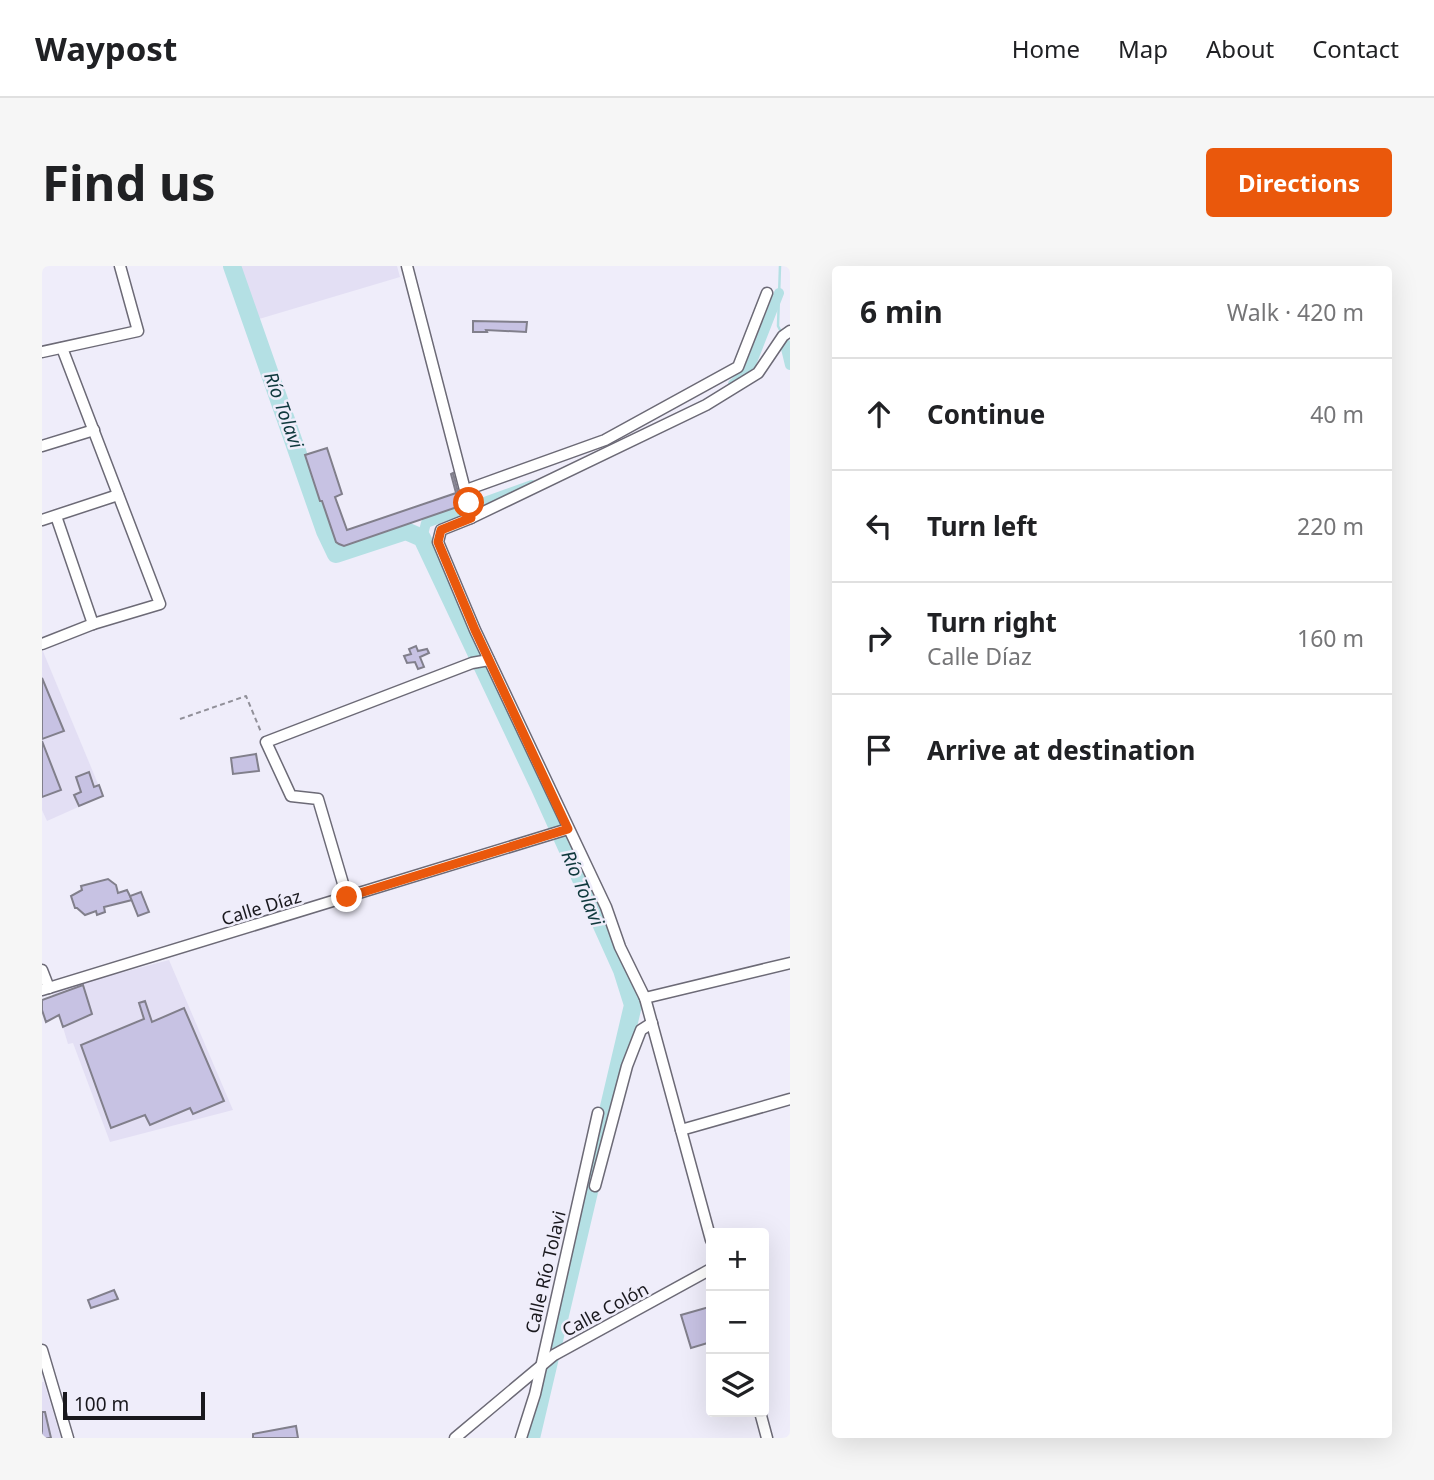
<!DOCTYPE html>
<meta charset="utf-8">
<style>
:root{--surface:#fff;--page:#f6f6f6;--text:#202124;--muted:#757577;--line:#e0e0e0;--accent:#ea580c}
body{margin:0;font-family:"Noto Sans",sans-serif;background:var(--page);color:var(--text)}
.controls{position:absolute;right:21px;bottom:21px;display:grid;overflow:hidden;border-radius:7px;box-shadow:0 7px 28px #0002}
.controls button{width:63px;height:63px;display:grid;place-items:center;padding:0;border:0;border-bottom:2px solid var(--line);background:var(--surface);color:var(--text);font:35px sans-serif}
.scale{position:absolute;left:21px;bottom:18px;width:142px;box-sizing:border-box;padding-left:7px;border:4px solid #19181d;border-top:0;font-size:19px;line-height:24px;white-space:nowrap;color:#19181d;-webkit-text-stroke:5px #efedfa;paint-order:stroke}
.stop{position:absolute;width:21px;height:21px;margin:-16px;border:5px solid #ea580c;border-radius:50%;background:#fff}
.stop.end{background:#ea580c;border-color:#fff;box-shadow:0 2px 7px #0008}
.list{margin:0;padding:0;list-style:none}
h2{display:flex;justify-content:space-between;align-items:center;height:91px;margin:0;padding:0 28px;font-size:30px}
h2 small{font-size:23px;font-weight:400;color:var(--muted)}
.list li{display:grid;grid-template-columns:46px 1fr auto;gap:21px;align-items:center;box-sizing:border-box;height:112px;padding:0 28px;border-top:2px solid var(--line)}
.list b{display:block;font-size:26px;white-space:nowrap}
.list p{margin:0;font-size:23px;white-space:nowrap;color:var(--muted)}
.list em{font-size:23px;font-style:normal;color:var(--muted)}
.icon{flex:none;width:38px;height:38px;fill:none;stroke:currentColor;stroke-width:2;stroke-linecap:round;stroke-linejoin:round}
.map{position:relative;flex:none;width:748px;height:1172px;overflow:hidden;border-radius:7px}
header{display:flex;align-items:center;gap:42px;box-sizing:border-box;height:98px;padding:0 35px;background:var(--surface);border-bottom:2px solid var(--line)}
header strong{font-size:33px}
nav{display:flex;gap:38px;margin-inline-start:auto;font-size:24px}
.intro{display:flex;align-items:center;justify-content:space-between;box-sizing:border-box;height:168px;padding:0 42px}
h1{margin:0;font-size:49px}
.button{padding:18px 32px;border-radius:7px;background:var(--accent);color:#fff;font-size:24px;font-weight:700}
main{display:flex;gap:42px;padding:0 42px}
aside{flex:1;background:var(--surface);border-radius:7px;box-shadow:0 7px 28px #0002}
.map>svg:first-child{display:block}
.built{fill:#e3dff4}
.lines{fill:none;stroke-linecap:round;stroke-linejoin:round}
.stream{stroke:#b4e0e4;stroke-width:2.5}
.canal{stroke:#b4e0e4;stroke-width:10}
.river{stroke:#b4e0e4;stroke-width:18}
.building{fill:#c7c2e3;stroke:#817f8b;stroke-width:2}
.minor-casing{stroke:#6c6a76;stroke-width:13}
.path{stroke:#919099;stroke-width:2;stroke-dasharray:5 3.5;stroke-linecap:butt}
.minor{stroke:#fff;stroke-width:10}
.route{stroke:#ea580c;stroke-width:9}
.labels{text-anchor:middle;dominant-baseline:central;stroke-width:5;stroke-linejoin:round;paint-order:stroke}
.street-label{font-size:18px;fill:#19181d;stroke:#efedfa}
.water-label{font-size:19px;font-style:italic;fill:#0f393d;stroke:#efedfa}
</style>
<header>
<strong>Waypost</strong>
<nav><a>Home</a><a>Map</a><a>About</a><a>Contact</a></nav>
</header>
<div class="intro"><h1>Find us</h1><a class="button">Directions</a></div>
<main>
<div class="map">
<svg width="748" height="1172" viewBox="0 0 748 1172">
<rect width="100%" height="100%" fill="#efedfa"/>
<!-- built -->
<g class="built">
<path d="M197,0H355L358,11L217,53Z"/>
<path d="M0,383L61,530L5,555L0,544Z"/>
<path d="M127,694L191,844L68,876L31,777L26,778L10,725Z"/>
<path d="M0,1116H2L19,1172H0Z"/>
</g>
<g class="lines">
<!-- stream -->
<g class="stream">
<path d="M738,0L736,60L739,66"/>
<path d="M742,72L748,77"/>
</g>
<!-- canal -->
<g class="canal">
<path d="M741,70L748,99"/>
<path d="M691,118L706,106L737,27"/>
<path d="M380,272L384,257L490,219"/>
</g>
<!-- river -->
<path class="river" d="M190,0L283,265L294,288L364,265L380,272L498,522L580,704L591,739L489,1172"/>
</g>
<!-- building -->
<g class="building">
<path d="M431,55L485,56L484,66L444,64L445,66H431Z"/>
<path d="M285,182L300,228L293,231L305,264L414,227L409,208L411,207L421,246L418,240L302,280L297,278L294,276L280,235H278L263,189Z"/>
<path d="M374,380L376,385L385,383L387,387L378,391L382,401L376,403L373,396L365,397L362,390L369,388L367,383Z"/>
<path d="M0,412L22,465L0,473Z"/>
<path d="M0,475L19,524L0,531Z"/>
<path d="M214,488L217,505L191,508L189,492Z"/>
<path d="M47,506L52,521L57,519L61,530L37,540L32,529L39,526L34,511Z"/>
<path d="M66,613L74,619L76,627L85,624L90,634L62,641L63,646L55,649L54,645L43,649L35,642H33L29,630L40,624L39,620Z"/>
<path d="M99,626L107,646L96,650L88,630Z"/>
<path d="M41,719L50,748L21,761L17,749L4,756L0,744V734Z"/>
<path d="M103,735L110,756L142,742L182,835L151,848L148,842L108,859L103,849L69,862L39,779L102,753L97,737Z"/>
<path d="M72,1024L76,1033L49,1042L46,1034Z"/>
<path d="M667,1041L669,1076L649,1082L639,1049Z"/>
<path d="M0,1146H3L9,1172H0Z"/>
<path d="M254,1160L256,1172H211V1168Z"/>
</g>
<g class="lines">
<defs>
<g id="minor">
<path d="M365,0L429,247V252L399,264L396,276L433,364L564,641L578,681L603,732L669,974"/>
<path d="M0,86L96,65L78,0"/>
<path d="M0,180L52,164"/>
<path d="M424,224L563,174L696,101L725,27"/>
<path d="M14,250L51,358"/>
<path d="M429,252L664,139L716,107L741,70L748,65"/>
<path d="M0,254L76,229"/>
<path d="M0,378L51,358L118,338L20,82"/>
<path d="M305,631L276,533L249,530L224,476L430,397L447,394"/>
<path d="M0,704L7,722"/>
<path d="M0,724L526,563"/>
<path d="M603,732L748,697"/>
<path d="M639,864L748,833"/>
<path d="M553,920L585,800L599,764L610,757"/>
<path d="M0,1084L26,1172"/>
<path d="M718,1146L725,1172"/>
<path d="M413,1172L512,1089L669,1003"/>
<path d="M479,1172L493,1128L556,847"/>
</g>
</defs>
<!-- minor casing -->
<use href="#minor" class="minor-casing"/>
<!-- path -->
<path class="path" d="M138,453L204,430L219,466"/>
<!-- minor -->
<use href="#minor" class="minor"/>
</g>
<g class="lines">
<!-- route -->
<path class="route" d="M305,631L526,563L433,364L396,276L399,264L429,252L427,237"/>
</g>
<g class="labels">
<!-- street labels -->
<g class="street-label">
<text transform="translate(219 641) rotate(-17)">Calle Díaz</text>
<text transform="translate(503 1006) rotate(-77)">Calle Río Tolavi</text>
<text transform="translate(563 1043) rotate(-28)">Calle Colón</text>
</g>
<!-- water labels -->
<g class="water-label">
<text transform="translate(242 144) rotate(70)">Río Tolavi</text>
<text transform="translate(541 622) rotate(67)">Río Tolavi</text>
</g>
</g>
</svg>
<div class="controls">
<button>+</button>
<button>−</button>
<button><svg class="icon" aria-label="layers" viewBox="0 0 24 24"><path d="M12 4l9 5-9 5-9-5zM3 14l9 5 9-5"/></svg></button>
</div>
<div class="scale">100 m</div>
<div class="stop" style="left:427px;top:237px"></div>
<div class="stop end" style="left:305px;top:631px"></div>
</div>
<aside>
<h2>6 min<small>Walk · 420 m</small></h2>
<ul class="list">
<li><svg class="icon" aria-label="ahead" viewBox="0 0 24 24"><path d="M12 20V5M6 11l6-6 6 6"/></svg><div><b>Continue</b></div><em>40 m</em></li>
<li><svg class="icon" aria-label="left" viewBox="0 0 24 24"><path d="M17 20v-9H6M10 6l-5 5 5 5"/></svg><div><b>Turn left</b></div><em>220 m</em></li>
<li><svg class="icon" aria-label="right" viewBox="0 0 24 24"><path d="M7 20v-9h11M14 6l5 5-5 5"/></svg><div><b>Turn right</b><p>Calle Díaz</p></div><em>160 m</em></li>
<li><svg class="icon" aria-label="arrive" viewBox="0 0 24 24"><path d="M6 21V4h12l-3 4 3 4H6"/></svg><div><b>Arrive at destination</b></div></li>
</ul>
</aside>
</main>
